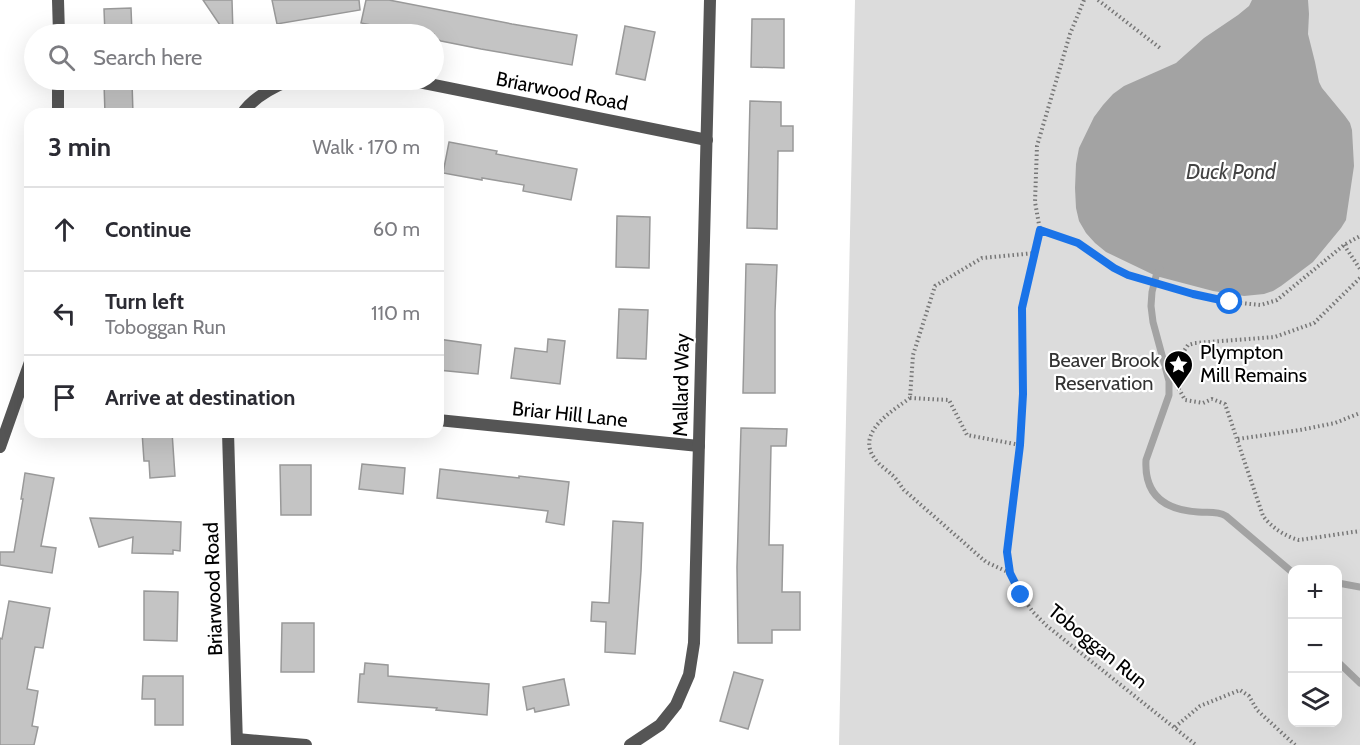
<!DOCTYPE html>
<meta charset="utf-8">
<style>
:root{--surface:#fff;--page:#f2f2f3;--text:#2b2b33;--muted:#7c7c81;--line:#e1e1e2}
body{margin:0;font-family:Cabin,sans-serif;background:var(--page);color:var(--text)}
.controls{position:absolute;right:18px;bottom:18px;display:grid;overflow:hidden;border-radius:12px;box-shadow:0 6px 24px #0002}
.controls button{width:54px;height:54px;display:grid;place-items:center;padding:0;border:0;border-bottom:2px solid var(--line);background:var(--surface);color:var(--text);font:30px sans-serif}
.stop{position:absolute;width:18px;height:18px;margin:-14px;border:4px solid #1a73e8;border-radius:50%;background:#fff}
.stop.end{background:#1a73e8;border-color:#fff;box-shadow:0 2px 6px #0008}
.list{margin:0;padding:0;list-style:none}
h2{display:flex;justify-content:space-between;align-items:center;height:78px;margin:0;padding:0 24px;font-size:26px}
h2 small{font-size:20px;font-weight:400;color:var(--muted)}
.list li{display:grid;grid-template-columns:39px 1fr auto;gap:18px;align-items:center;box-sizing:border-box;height:84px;padding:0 24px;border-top:2px solid var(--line)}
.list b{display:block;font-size:22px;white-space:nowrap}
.list p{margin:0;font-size:20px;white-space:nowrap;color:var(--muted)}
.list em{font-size:20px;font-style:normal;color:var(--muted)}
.icon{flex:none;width:33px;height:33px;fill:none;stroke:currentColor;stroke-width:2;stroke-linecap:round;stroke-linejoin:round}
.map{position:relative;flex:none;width:1360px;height:745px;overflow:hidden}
.search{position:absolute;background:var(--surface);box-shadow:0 6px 24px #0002;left:24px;top:24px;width:420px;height:66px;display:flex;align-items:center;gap:15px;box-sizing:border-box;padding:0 21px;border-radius:33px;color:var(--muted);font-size:22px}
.panel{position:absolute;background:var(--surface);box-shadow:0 6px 24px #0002;left:24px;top:108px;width:420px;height:330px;border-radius:18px}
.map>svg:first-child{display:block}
.green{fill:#dcdcdc;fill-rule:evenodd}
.water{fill:#a3a3a3}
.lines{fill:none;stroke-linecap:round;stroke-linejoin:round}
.stream{stroke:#a3a3a3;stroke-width:7}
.building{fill:#c4c4c4;stroke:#999;stroke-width:1.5}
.path{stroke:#777;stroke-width:4;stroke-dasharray:1.5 3;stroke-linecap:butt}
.minor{stroke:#555;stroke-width:12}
.route{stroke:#1a73e8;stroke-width:8}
.labels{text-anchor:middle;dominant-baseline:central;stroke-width:4.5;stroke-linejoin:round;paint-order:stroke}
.street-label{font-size:20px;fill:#000;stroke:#fff}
.poi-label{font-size:20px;fill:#000;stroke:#fff;text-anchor:start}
.park-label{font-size:20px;fill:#333;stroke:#fff}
.water-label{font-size:21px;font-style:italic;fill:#444;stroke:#fff}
</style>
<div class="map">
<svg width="1360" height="745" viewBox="0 0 1360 745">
<rect width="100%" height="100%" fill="#fff"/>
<!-- green -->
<path class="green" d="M855,0H1360V745H839ZM1292,570H1338V722H1292Z"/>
<!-- water -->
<path class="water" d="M1252,0H1308L1309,14L1308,34L1315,62L1319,82L1322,88L1345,116L1350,123L1352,130L1354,166L1347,213L1346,220L1341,228L1313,262L1281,286L1273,291L1264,294L1244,296L1213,291L1156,276L1106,252L1095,243L1086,233L1079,221L1076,208L1075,188L1076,164L1079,148L1094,117L1103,105L1113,94L1124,86L1176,63L1204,38L1238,15L1249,6Z"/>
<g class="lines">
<!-- stream -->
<g class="stream">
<path d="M1160,269L1156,276L1152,292L1151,306L1153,322L1169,381V395L1146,460C1144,496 1166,510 1198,512C1209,513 1217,511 1226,516L1292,572"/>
<path d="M1338,583L1360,587"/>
<path d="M1338,662L1360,683"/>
</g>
</g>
<!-- building -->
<g class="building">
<path d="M203,0H232L233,34H226Z"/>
<path d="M272,0H359L360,10L277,24Z"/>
<path d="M366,0H389L512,24L577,35L572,65L481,49L441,41L434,38V34H416L361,23Z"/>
<path d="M131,8L132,34H105L104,9Z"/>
<path d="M752,19H784V68L751,67Z"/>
<path d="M625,26L655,32L645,80L616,74Z"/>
<path d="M132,82L133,114H105L104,83Z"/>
<path d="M750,101L781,102V126H793V151H778L777,229L747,228Z"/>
<path d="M449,142L497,151L496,154L577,169L571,200L523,191L524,185L482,178V180L443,173Z"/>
<path d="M617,216L650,217L649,268L616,267Z"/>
<path d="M746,264L777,265L775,312V393H743Z"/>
<path d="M619,309L648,310L646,359L617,358Z"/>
<path d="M438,339L481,345L478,374L438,370Z"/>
<path d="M548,339L565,341L560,384L511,378L515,348L547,352Z"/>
<path d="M741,428L787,429L786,446H771L769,545H783L782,592H800V630H772V643H738L737,567Z"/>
<path d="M142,432H172L175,476L150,478L149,461H144Z"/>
<path d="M362,464L405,468L403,494L359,489Z"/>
<path d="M280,465H311V515H281Z"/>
<path d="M440,469L519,478V476L569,482L564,525L546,522L548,511L437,498Z"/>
<path d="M25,473L54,478L41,546L56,548L52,573L0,565V552H14L23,499H21Z"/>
<path d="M90,518L181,522L180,551L173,550V554L132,553L133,537L99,547Z"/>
<path d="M613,521L643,523L641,571L635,654L605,652L606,622L591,621L592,602L609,603Z"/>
<path d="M144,591L178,592L177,641L144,640Z"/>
<path d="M9,601L50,608L43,648L35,647L27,689L38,691L32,726L38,727L34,745H0V638L2,639Z"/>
<path d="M282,623H314V672H281Z"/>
<path d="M365,663L388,665V676L489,684L487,715L436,710L437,708L358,702L360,674H364Z"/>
<path d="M734,672L763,680L748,729L720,721Z"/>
<path d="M143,676H183V725H155V699H142Z"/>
<path d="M564,679L569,705L535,712L534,708L527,710L523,687Z"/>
</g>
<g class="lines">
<!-- path -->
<g class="path">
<path d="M1084,0L1070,34L1037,146L1035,202L1040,230L1022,308V394L1020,445L1007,552L1010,573L1021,595L1033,612L1047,626L1196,745"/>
<path d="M1098,0L1160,48"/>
<path d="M1040,230L1078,243L1114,269L1128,275L1193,294L1230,302L1261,305L1277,300L1344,245L1360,236"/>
<path d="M1344,245L1360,269"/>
<path d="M1360,278L1314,323L1275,337L1195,343L1188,345L1184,351L1182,380L1179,389L1185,400L1203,403L1212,399L1225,404L1263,516C1271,527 1286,537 1299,540L1360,531"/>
<path d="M910,398L949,400L967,435L1020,445"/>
<path d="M1238,439L1300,430L1335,423L1360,413"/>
<path d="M1010,573L986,562L904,490C900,485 897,479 892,475C887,470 879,465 875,459C855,433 892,411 910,398L913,355L935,286L982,258L1035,253"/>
<path d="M1175,727L1200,706L1240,690L1249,696L1257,710L1295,745"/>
</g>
<!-- minor -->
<g class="minor">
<path d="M58,0L59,34"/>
<path d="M409,80L707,140"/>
<path d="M58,114V80"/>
<path d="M242,114C253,97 273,87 291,80"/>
<path d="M438,420L699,446"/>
<path d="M228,432L237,745"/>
<path d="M0,447L30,362"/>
<path d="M237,739L306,745"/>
<path d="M630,745L660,725L676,705L689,675L694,643L710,0"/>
</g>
</g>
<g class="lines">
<!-- route -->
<path class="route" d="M1021,595L1010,573L1007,552L1020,445L1023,394L1022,308L1040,230L1078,243L1114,268L1128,275L1193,294L1230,302"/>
</g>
<!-- icons -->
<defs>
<symbol id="sight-pin" viewBox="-11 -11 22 30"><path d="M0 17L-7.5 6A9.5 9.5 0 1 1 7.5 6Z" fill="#000" stroke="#fff"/><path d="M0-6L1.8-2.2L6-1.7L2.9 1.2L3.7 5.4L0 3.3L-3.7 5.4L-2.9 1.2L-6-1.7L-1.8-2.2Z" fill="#fff"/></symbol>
</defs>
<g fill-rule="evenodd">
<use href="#sight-pin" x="1162" y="348" width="33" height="45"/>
</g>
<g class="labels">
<!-- street labels -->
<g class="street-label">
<text transform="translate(562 91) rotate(11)">Briarwood Road</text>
<text transform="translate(681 385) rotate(-89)">Mallard Way</text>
<text transform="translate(570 414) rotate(6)">Briar Hill Lane</text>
<text transform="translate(213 589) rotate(-92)">Briarwood Road</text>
<text transform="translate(1098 646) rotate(39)">Toboggan Run</text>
</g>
<!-- poi labels -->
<g class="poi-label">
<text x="1200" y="352">Plympton<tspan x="1200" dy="23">Mill Remains</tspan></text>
</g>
<!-- park labels -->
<g class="park-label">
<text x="1104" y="360">Beaver Brook<tspan x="1104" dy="23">Reservation</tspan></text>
</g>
<!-- water labels -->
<g class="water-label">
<text x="1231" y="171">Duck Pond</text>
</g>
</g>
</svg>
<div class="controls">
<button>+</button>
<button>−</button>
<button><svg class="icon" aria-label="layers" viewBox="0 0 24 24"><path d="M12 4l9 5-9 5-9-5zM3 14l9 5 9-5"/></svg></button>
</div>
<div class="stop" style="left:1230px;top:302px"></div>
<div class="stop end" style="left:1021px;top:595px"></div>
<div class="search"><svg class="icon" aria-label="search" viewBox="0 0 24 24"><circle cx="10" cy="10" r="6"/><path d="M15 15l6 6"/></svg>Search here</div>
<section class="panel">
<h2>3 min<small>Walk · 170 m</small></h2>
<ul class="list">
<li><svg class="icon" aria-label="ahead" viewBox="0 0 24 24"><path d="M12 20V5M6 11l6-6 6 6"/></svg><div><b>Continue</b></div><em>60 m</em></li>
<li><svg class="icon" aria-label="left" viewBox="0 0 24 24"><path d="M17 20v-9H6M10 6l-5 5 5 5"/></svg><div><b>Turn left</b><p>Toboggan Run</p></div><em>110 m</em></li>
<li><svg class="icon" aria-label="arrive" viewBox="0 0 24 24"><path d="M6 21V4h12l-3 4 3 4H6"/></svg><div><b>Arrive at destination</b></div></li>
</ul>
</section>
</div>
